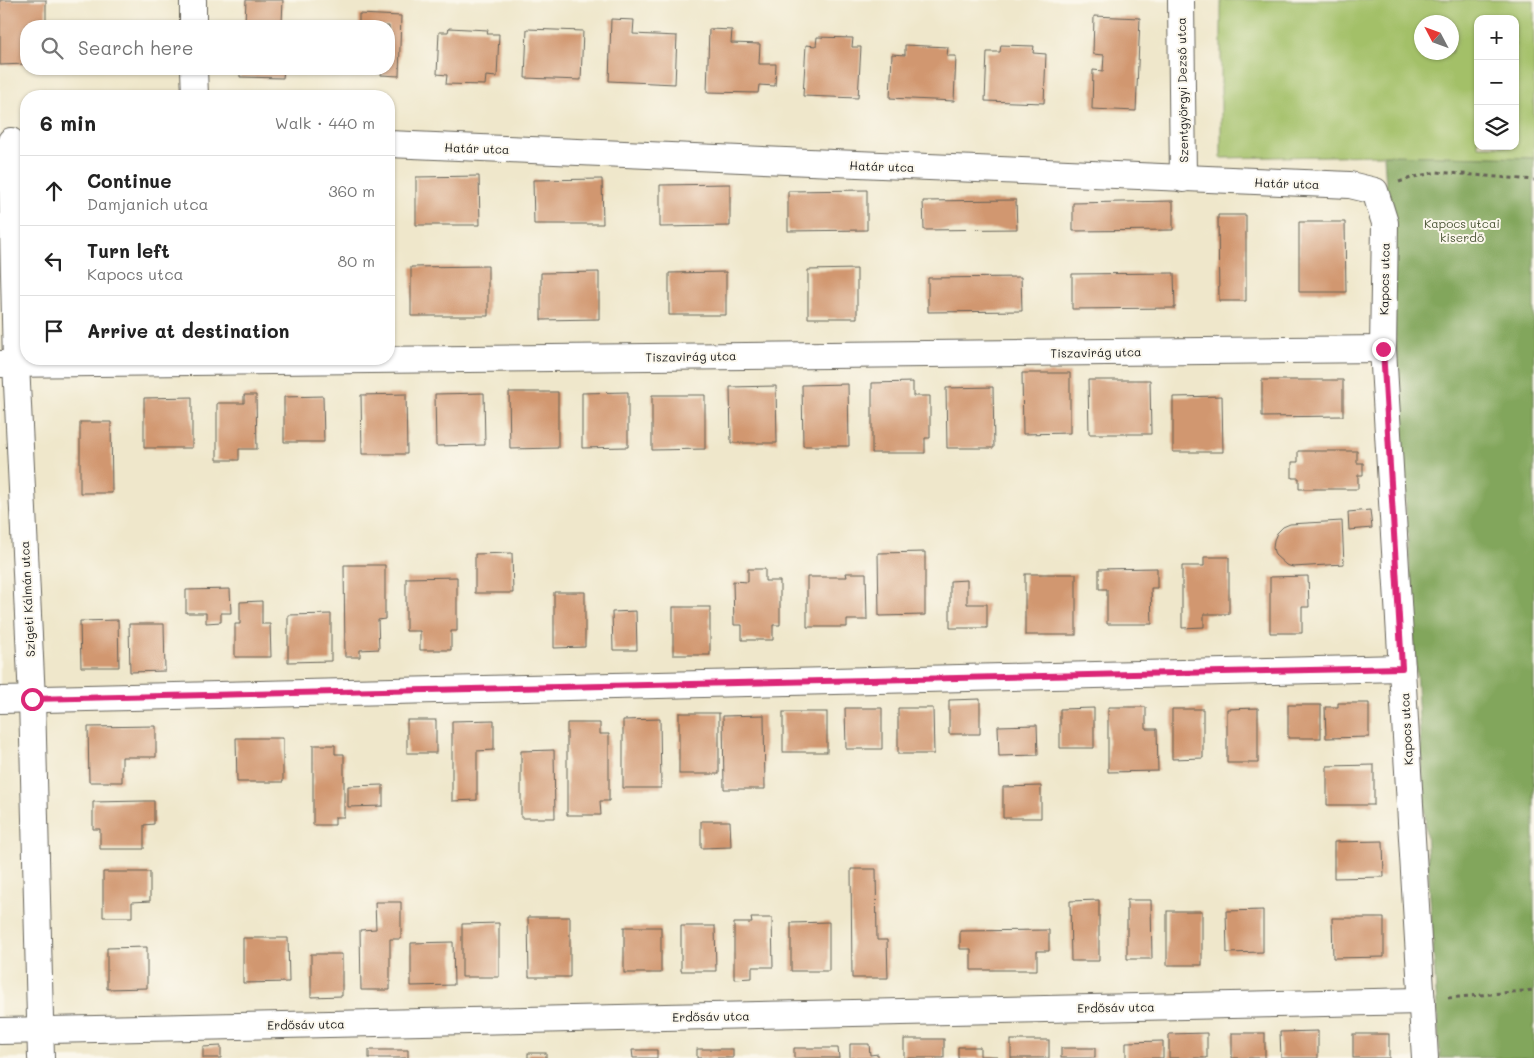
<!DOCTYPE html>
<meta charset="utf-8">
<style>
:root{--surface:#fff;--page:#f2f2f2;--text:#222;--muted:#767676;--line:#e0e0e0}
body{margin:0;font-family:Mali,sans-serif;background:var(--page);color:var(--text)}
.controls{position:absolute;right:15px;top:15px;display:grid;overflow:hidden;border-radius:10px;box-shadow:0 1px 4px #0004}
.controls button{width:45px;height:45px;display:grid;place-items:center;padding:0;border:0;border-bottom:1px solid var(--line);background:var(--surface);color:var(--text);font:25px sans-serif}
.compass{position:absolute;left:1414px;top:15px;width:45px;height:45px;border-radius:50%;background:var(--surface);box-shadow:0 1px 4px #0004;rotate:311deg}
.stop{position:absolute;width:15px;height:15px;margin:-11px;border:4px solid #db2777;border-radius:50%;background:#fff}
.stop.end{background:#db2777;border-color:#fff;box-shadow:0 1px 5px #0008}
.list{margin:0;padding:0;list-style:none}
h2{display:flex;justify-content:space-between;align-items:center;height:65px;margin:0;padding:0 20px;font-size:21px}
h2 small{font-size:16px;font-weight:400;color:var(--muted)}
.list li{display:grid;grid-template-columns:32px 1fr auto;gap:15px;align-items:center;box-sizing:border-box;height:70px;padding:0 20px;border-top:1px solid var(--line)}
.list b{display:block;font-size:19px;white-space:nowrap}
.list p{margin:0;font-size:16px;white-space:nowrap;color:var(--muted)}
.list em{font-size:16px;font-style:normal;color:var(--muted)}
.icon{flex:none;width:28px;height:28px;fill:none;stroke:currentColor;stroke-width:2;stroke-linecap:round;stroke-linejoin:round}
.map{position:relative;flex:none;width:1534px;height:1058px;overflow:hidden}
.search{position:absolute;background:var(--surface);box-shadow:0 1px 4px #0004;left:20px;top:20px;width:375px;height:55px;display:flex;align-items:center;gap:12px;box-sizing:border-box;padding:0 18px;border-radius:20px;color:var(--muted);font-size:19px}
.panel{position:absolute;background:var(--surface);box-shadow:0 1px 4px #0004;left:20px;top:90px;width:375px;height:275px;border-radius:20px}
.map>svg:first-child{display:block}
.green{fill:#a3c067;stroke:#606e42;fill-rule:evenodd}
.forest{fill:#82a65c;stroke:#4f613c}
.building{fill:#d19770}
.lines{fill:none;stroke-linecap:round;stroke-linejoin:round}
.minor-casing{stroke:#666359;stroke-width:28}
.path{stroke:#666359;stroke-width:3;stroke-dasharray:4 4;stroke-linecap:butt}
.minor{stroke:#fff;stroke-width:26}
.route{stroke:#db2777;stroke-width:6}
.labels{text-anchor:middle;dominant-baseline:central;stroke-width:4;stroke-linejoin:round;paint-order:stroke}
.street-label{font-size:12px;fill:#1c1c1c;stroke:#fbf7ec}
.park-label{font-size:12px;fill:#4b5536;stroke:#fbf7ec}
</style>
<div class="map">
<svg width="1534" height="1058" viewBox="0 0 1534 1058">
<rect width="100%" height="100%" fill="#fbf7ec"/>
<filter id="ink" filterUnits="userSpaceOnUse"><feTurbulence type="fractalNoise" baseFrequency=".02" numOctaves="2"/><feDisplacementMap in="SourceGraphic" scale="10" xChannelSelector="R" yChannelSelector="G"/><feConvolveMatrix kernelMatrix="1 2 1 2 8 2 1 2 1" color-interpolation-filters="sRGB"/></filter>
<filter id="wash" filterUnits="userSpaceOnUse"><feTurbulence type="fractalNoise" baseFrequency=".0096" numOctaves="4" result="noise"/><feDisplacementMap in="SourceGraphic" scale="20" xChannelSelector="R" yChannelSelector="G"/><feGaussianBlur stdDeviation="1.12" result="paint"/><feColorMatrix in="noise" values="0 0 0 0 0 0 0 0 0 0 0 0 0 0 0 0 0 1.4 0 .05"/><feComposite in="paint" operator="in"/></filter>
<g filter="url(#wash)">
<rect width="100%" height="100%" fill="#efe7cb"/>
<!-- green -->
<path class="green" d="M1221,0H1534V158L1384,155L1221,158ZM1478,19H1515V146H1478ZM1422,22H1452V52H1422Z"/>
<!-- forest -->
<path class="forest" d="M1384,155L1534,158V1058H1440Z"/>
<g id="blocks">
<!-- building -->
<g class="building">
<path d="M0,0H46V26H26V64L0,65Z"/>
<path d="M246,0H283L282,23L245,22Z"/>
<path d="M359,14L401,16L399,76L381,75V69H389V26H359Z"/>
<path d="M1094,16L1140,18L1136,111L1092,109L1093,70L1103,71L1104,55L1093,54Z"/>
<path d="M611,19L634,20L633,34L677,36L675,84L609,81Z"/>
<path d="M449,28L488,30L487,34H499L497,77L486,76L485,85L446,84L447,75L437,74L439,32H448Z"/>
<path d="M527,29L583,31L581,80L525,78Z"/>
<path d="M709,29L732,30L731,43L760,44L759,64H776L775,86L759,85L758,93L707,92Z"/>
<path d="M817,37L853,38L852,47H861L858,98L803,96L806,45L816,46Z"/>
<path d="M905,45L948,47L947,56H956L954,101L890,98L892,54L905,55Z"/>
<path d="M1001,45L1034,46L1033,53L1046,54L1044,103L985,101L987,52H1000Z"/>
<path d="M240,69H284L283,78L240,77Z"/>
<path d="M479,176L480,225H416V177Z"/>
<path d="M602,179L603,224H534L533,180Z"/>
<path d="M730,184V226L660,227V185Z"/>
<path d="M867,190V230L788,231V191Z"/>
<path d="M1016,200L1017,229L924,230L923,201Z"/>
<path d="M1173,201V230L1073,231V203Z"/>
<path d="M1218,215H1246V301H1219Z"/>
<path d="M1299,222H1345L1346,292H1299Z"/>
<path d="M488,266V316H411V267Z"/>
<path d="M857,269V318H808V270Z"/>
<path d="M599,272V319L541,320V273Z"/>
<path d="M726,272V315H669V273Z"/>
<path d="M1174,273L1175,308L1072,309V274Z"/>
<path d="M1021,277L1022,311L928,312V278Z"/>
<path d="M1022,373H1070V433L1023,434Z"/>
<path d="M1088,380H1150L1151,434H1089Z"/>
<path d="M1262,380H1343V416L1262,417Z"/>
<path d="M913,382V396H930V438H925V453H872V383Z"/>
<path d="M848,384L849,446H803L802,385Z"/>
<path d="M776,386L777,443H731L730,387Z"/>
<path d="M993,387L994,448H947L946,388Z"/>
<path d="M509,392H558V448L510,449Z"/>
<path d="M628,392V447L582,448V393Z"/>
<path d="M484,393L485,445L436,446L435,394Z"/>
<path d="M406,394L407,454H362L361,395Z"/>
<path d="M244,395H256L257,449H239V460H217V403H244Z"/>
<path d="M652,395H705V449L652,450Z"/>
<path d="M323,396L324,442H284V397Z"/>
<path d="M1222,396L1223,452H1173V397Z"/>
<path d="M192,397V448H144V398Z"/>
<path d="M80,422H111L112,493H80Z"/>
<path d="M1298,451H1357V463H1363V475H1358V489H1299V478H1292V462H1298Z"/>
<path d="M1370,510L1372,528L1349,530L1348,512Z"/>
<path d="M1342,521L1344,564L1293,567L1286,565L1275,555L1273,548L1274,540L1277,533L1283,527L1290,524Z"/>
<path d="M925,552V615L879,616L878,553Z"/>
<path d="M512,553L513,593H475V554Z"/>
<path d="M1204,557H1229V614H1204V627L1182,628V566H1204Z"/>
<path d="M344,565H385V619L378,620L379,649L360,650V657H345Z"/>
<path d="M1157,568V588H1151L1152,624H1107V589H1099V569Z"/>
<path d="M748,569H765V581H780V625H773V640H742V625H734L733,581L748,582Z"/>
<path d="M846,573H866L867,620H847V627H807V577H847Z"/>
<rect x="1025" y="574" width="51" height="61"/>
<path d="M1308,576L1309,607H1302V633H1270V577Z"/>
<path d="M457,577V631H451V650H420V631H406V578Z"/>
<path d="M967,580V604H987V628H950V581Z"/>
<path d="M230,589L231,613H221V622L206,623V613H186V590Z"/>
<path d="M554,592H585V647L554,648Z"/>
<path d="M262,601V624H270L271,657H235V624H240V602Z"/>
<rect x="673" y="607" width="37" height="48"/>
<path d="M636,611L637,650H613L612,612Z"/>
<path d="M331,614V661L288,662V615Z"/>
<path d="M118,620L119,667H81L80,621Z"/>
<path d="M129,624H164L165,671L130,672Z"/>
<path d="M980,699V734H949V700Z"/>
<path d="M1338,703H1369V737L1326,738L1325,707H1338Z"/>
<rect x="1288" y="705" width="33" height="33"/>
<path d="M1108,707H1146V729H1157L1158,771L1108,772Z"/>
<path d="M845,708H882V749H846Z"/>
<path d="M898,708H933L934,754H898Z"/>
<path d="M1094,708V748H1060V709Z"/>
<path d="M1258,708V763H1227V709Z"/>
<path d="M1172,709H1203V758L1172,759Z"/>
<rect x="783" y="712" width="44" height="40"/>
<rect x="679" y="713" width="40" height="61"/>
<path d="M764,715L765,789H724L723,716Z"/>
<path d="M660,719L661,788H623V720Z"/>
<rect x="407" y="720" width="29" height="33"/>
<path d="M494,720V750L477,751V800L452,801V721Z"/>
<path d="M567,723H600V734H609V801H600L601,815H567Z"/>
<path d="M1037,725L1038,755L999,756L998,726Z"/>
<path d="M156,726V757H122V782H89L88,727Z"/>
<path d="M236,738H283V782H237Z"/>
<path d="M313,745H335V754H344V817H335V825H313Z"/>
<path d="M554,750L555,818H521V751Z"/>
<path d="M1374,765V805H1327V766Z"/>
<path d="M383,785V806L348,807V786Z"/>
<path d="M1041,786V818H1003V787Z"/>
<path d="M144,801H154V824L144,825V849H100V829H93V802Z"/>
<path d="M701,821H730L731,847L701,848Z"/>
<path d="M1383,841L1384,877L1334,878V842Z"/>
<path d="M851,869H876L877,940H887L888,978H852Z"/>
<path d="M103,872H150V901L132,902V917H103Z"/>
<path d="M1099,900V961H1071L1070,901Z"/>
<path d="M1127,900H1151L1152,959H1127Z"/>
<path d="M375,902H401V939H390V990H361L360,930L376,929Z"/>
<path d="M1263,910V952L1227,953L1226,911Z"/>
<rect x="1167" y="911" width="35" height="54"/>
<path d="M528,917H570V977H529Z"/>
<path d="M751,918H772L773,967H752V978L734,979V923H752Z"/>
<path d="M1332,918H1384V957L1333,958Z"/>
<path d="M829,922V971H791V923Z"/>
<path d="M499,923V977H462V924Z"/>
<path d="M681,926H715L716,971H681Z"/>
<rect x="624" y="927" width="37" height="46"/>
<path d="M1049,930V951H1037V970H971V949H960V931Z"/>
<path d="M243,938H288L289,982L243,983Z"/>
<path d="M453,942L454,985L411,986V943Z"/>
<path d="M147,947V988L107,989V948Z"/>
<path d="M311,954H342V996L311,997Z"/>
<path d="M1318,1031V1058H1281L1280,1032Z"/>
<path d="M1207,1033V1058H1169V1034Z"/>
<rect x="1232" y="1033" width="33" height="25"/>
<rect x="1353" y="1034" width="36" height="24"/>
<rect x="904" y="1039" width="40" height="19"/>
<rect x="1011" y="1040" width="38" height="18"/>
<path d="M1163,1041V1058H1126V1042Z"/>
<path d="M850,1044H869L870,1055L878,1054V1058H850Z"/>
<path d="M221,1046V1058H203V1047Z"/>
<path d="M958,1047H980V1056H997V1058H958Z"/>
<path d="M794,1048H838L839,1058H794Z"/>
<rect x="1061" y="1048" width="34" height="10"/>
<rect x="697" y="1049" width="36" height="9"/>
<rect x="369" y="1050" width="39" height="8"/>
<path d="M632,1050H657V1058H633Z"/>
<rect x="528" y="1053" width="18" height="5"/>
</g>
</g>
</g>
<g filter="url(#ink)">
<use href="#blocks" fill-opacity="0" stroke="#666359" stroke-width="1"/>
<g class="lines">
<defs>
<g id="minor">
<path d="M193,0V26"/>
<path d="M1181,0L1183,179"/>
<path d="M194,69L195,96"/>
<path d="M11,141L16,363L32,699L41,1058"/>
<path d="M389,144L1350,185L1375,191L1385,223L1383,349L1425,1058"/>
<path d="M0,364L1383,349"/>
<path d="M0,700L1402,668"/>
<path d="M0,1031L1422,1001"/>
</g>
</defs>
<!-- minor casing -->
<use href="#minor" class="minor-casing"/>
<!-- path -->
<g class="path">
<path d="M1399,182L1414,177L1437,172L1534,180"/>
<path d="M1448,998L1534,990"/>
</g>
<!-- minor -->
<use href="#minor" class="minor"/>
</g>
</g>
<g class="lines" filter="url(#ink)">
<!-- route -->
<path class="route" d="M32,699L1402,668L1383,349"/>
</g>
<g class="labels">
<!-- street labels -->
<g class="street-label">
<text transform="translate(1182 90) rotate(-91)">Szentgyörgyi Dezső utca</text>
<text transform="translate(477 148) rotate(2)">Határ utca</text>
<text transform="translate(882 166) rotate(2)">Határ utca</text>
<text transform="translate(1287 183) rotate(2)">Határ utca</text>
<text transform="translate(1384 279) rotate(-89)">Kapocs utca</text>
<text transform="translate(1096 352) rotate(-1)">Tiszavirág utca</text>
<text transform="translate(691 356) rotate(-1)">Tiszavirág utca</text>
<text transform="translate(27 599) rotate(-93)">Szigeti Kálmán utca</text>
<text transform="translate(1406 729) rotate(-93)">Kapocs utca</text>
<text transform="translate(1116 1007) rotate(-1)">Erdősáv utca</text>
<text transform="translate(711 1016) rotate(-1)">Erdősáv utca</text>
<text transform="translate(306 1024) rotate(-1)">Erdősáv utca</text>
</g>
<!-- park labels -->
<g class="park-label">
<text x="1462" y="223">Kapocs utcai<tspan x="1462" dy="14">kiserdő</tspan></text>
</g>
</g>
</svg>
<div class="controls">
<button>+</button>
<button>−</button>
<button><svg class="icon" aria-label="layers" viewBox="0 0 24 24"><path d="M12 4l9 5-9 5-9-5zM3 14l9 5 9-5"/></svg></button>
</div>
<svg class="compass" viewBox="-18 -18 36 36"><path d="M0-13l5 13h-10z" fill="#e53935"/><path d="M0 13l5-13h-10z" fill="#767676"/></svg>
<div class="stop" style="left:32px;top:699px"></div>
<div class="stop end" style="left:1383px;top:349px"></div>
<div class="search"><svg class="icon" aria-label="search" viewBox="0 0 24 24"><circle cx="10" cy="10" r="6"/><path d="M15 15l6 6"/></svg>Search here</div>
<section class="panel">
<h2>6 min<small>Walk · 440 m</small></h2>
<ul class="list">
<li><svg class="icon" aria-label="ahead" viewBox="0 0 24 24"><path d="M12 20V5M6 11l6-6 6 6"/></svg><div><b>Continue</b><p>Damjanich utca</p></div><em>360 m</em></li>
<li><svg class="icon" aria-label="left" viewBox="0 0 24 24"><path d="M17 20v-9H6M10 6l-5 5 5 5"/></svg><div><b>Turn left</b><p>Kapocs utca</p></div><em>80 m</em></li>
<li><svg class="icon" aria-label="arrive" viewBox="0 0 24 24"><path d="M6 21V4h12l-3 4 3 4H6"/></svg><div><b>Arrive at destination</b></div></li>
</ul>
</section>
</div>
